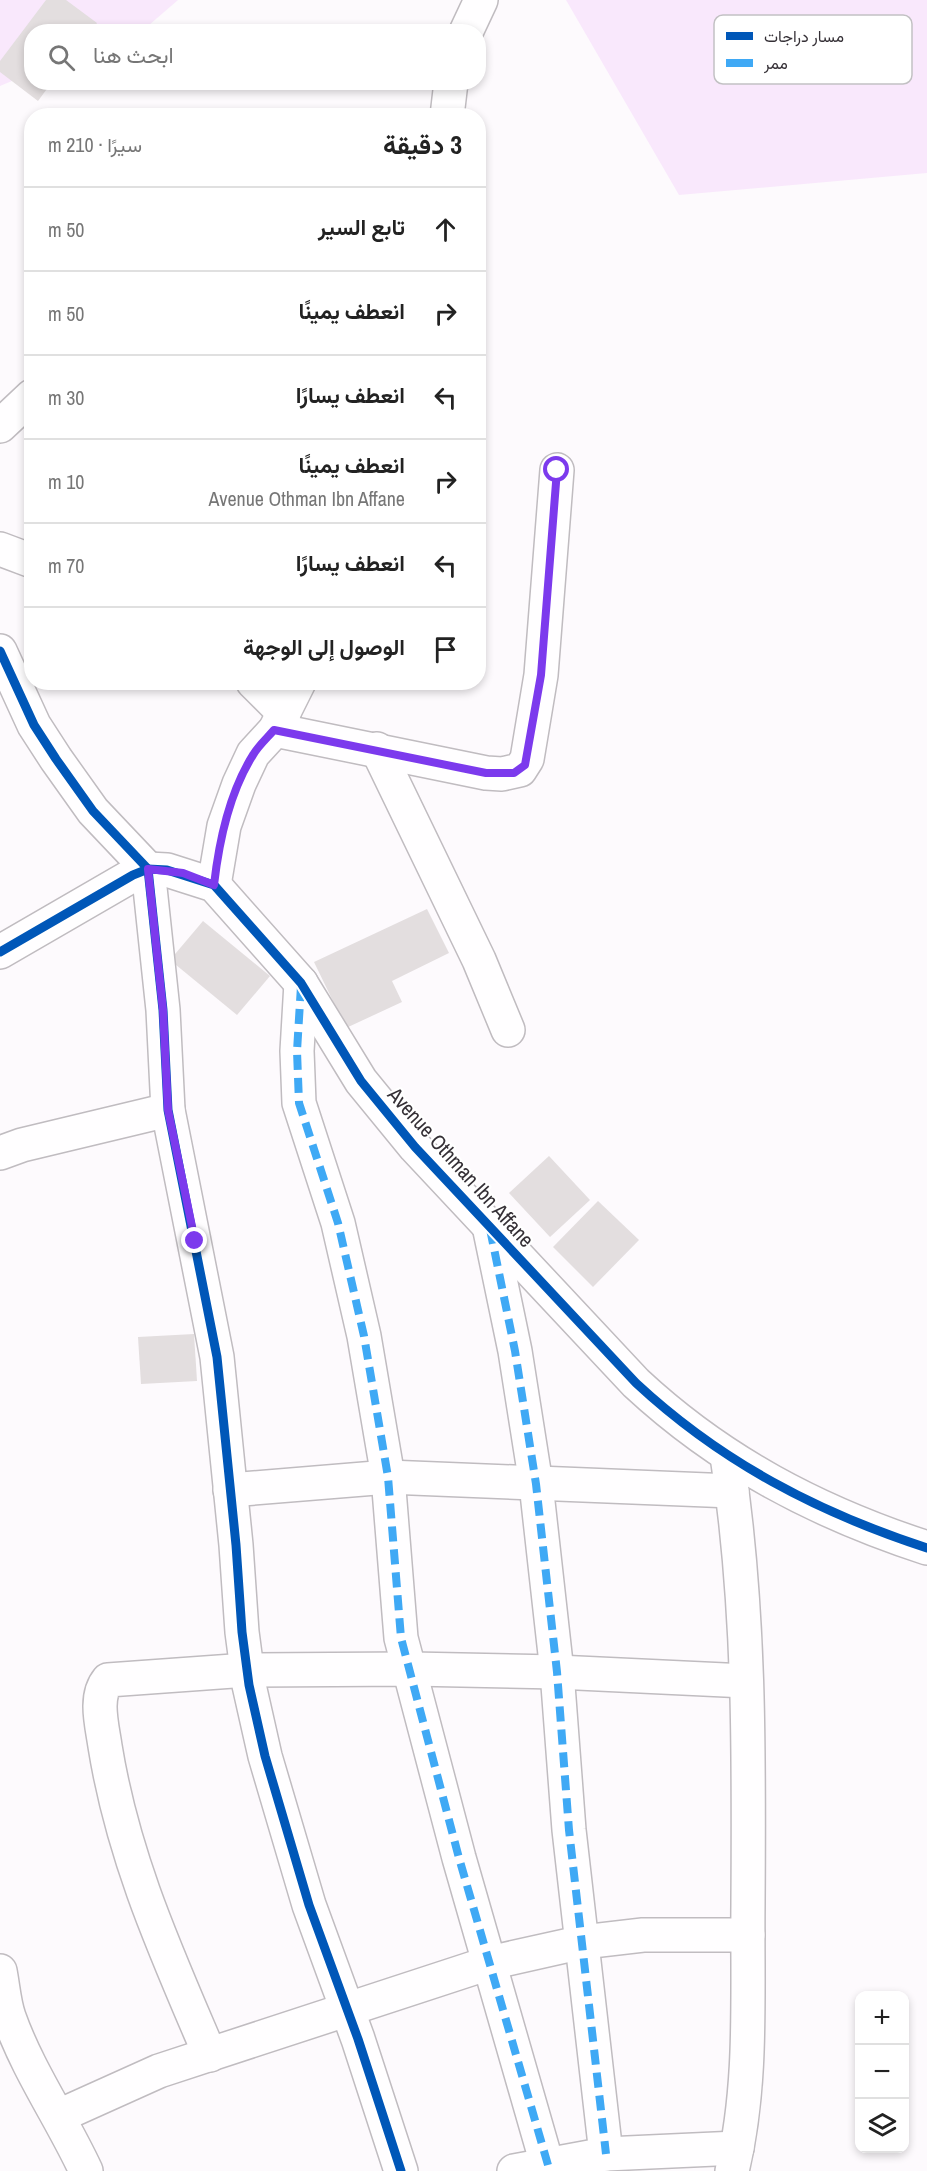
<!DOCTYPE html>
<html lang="ar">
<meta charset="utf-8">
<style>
:root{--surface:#fff;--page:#f2f2f2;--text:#222;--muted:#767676;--line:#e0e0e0}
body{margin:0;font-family:"Archivo Narrow",Vazirmatn,sans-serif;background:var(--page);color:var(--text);direction:rtl}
.controls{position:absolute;right:18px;bottom:18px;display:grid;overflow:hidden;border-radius:12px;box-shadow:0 3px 9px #0003}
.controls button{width:54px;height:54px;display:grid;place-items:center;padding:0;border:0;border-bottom:2px solid var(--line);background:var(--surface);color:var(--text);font:30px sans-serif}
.stop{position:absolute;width:18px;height:18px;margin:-14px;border:4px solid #7c3aed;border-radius:50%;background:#fff}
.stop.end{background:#7c3aed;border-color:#fff;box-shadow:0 2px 6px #0008}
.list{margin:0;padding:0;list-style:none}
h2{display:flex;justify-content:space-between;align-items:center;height:78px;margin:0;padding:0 24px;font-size:26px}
h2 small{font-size:20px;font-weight:400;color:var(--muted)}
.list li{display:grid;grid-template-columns:39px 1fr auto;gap:18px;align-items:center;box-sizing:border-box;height:84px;padding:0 24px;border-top:2px solid var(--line)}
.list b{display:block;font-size:22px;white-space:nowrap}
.list p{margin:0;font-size:20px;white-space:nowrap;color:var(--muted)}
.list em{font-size:20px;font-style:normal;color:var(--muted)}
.icon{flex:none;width:33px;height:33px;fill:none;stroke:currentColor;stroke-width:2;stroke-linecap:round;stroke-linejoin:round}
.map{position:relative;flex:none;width:927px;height:2171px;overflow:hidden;direction:ltr}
.search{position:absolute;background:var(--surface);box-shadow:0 3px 9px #0003;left:24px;top:24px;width:462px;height:66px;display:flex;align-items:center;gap:15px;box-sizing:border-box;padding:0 21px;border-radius:24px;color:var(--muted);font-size:22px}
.panel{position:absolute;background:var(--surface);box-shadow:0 3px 9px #0003;left:24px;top:108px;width:462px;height:582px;border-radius:24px;direction:rtl}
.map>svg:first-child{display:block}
.green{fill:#f9e8fc}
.building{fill:#e3dedf}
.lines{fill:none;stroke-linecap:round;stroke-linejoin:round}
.minor-casing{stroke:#c0bcc0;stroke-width:36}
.minor{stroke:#fffeff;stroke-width:33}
.quiet{stroke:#3fa9f5;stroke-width:8;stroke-dasharray:15 8;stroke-linecap:butt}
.cycleway-casing{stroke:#fff;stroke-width:13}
.cycleway{stroke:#0057b8;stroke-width:9}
.route{stroke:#7c3aed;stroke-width:8}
.labels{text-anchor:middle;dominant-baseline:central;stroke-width:4.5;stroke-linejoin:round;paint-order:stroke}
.street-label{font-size:21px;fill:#353036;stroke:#fff}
.key{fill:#fff;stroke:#c2c1c3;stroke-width:1.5}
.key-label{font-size:16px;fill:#353036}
</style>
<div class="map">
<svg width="927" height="2171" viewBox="0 0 927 2171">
<rect width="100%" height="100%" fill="#fdfafd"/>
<!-- green -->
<g class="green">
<path d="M0,0H178L149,25L133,31L32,32L31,73L0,86Z"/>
<path d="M566,0H927V173L679,195Z"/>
</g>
<!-- building -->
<g class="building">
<path d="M46,0H66L97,23L91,32H32V82H52L38,101L0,72V61Z"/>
<path d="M427,909L449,953L392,981L402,1002L346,1028L314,962Z"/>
<path d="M203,921L270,976L237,1015L170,960Z"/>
<path d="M549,1156L590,1200L550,1237L509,1193Z"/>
<path d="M598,1201L639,1240L593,1287L553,1247Z"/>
<path d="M194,1334L197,1381L141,1384L138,1337Z"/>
</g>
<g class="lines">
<defs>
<g id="minor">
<path d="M466,32L481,0"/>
<path d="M447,116L451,82"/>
<path d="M0,426L32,396"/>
<path d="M0,549L32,561"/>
<path d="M0,651L34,725L56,759L93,811L148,869L163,1010L168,1110L217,1357L236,1545L242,1632L249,1685L265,1756L309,1905L358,2039L401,2171"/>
<path d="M253,682L284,713"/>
<path d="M275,730L486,773L502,774L520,770L527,759L541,675L557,470"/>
<path d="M377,749L479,960L508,1030"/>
<path d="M214,885L224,826L239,784L253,754L275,730L299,682"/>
<path d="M0,952L133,875L148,869L167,870L214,885L301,983L361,1081L415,1147L636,1383C721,1462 817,1512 927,1548"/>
<path d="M301,983L297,1051L299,1103L338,1223L364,1336L388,1477L401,1638L459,1858L549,2171"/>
<path d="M0,1153L22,1145L168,1110"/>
<path d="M489,1226L515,1351L536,1484L557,1672L569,1830L606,2154"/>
<path d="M727,1456C750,1605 749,1754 748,1904C747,1993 753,2084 732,2171"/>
<path d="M230,1490L388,1477L732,1491"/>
<path d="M0,1971C3,1986 4,2003 9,2017C28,2071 62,2119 86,2171"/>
<path d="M210,2055C166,1952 123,1858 105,1746C102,1725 94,1697 108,1680L247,1670L412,1669L557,1672L746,1681"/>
<path d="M59,2116L159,2071L489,1963L583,1942L643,1935H748"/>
<path d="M514,2171L606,2154L737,2148"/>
</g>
</defs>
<!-- minor casing -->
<use href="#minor" class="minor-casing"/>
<!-- minor -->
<use href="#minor" class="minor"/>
<!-- quiet -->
<g class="quiet">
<path d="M301,986L297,1051L299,1103L338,1223L364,1336L388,1477L401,1638L459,1858L548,2165"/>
<path d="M490,1229L515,1351L536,1484L557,1672L569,1830L606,2154"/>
</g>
<defs>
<g id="cycleway">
<path d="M0,651L34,725L56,759L93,811L148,869L163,1010L168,1110L217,1357L236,1545L242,1632L249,1685L265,1756L309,1905L358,2039L401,2171"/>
<path d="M0,952L133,875L148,869L167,870L214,885L301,983L361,1081L415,1147L636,1383C721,1462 817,1512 927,1548"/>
</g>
</defs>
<!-- cycleway casing -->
<use href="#cycleway" class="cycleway-casing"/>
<!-- cycleway -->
<use href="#cycleway" class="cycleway"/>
</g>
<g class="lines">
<!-- route -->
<path class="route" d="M195,1241L168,1110L163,1010L148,869L183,873L214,885C219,841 229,793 253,755C258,746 267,738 274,730L486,773H514L525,765L541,675L557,470"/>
</g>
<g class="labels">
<!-- street labels -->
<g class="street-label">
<text transform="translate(461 1167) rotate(48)">Avenue Othman Ibn Affane</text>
</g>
</g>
<!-- legend -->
<rect x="714" y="15" width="198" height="69" rx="9" class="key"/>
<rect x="726" y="32" width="27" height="8" fill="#0057b8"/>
<rect x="726" y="59" width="27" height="8" fill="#3fa9f5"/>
<g class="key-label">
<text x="764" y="42">مسار دراجات</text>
<text x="764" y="69">ممر</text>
</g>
</svg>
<div class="controls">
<button>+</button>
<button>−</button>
<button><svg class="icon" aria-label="layers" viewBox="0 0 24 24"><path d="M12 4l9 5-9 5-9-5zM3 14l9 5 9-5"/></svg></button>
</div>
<div class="stop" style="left:557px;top:470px"></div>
<div class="stop end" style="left:195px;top:1241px"></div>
<div class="search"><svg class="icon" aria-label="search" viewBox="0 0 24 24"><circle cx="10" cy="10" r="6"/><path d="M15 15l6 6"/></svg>ابحث هنا</div>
<section class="panel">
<h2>3 دقيقة<small>سيرًا · 210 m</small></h2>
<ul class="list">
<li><svg class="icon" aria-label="ahead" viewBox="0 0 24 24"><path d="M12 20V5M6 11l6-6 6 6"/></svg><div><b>تابع السير</b></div><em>50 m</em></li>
<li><svg class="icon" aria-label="right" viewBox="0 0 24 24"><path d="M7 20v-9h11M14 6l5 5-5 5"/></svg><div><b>انعطف يمينًا</b></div><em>50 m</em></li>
<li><svg class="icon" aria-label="left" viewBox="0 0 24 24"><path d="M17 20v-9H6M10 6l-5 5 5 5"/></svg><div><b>انعطف يسارًا</b></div><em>30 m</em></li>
<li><svg class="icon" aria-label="right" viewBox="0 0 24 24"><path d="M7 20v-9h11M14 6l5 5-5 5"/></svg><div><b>انعطف يمينًا</b><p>Avenue Othman Ibn Affane</p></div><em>10 m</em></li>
<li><svg class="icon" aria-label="left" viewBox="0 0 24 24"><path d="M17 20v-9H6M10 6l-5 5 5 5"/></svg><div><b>انعطف يسارًا</b></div><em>70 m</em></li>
<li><svg class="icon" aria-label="arrive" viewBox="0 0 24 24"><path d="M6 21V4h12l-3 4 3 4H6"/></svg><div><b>الوصول إلى الوجهة</b></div></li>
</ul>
</section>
</div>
